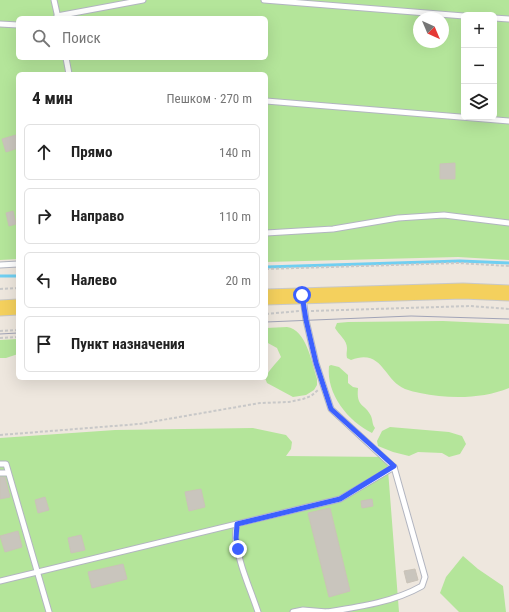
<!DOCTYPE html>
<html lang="ru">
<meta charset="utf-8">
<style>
:root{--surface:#fff;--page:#f2f2f2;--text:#222;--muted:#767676;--line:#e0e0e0}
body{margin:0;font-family:"Roboto Condensed",sans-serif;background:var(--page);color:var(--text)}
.controls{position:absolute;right:12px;top:12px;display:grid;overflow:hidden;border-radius:6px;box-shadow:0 4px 16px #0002}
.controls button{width:36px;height:36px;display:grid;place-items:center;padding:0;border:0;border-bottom:1px solid var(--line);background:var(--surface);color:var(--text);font:20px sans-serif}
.compass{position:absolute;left:413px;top:12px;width:36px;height:36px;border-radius:50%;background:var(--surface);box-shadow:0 4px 16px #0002;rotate:136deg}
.stop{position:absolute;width:12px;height:12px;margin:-9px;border:3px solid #3c60fe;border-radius:50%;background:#fff}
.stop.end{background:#3c60fe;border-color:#fff;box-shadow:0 1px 4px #0008}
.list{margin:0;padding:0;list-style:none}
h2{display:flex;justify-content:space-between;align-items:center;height:52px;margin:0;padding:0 16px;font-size:17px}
h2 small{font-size:13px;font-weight:400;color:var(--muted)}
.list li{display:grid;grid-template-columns:26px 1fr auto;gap:12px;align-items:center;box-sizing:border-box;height:56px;margin:0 8px 8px;padding:0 8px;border:1px solid var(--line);border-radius:6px}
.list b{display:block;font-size:15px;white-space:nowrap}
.list em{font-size:13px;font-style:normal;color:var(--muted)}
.icon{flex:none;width:22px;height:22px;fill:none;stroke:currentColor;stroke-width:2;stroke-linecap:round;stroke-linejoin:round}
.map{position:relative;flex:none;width:509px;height:612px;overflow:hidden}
.search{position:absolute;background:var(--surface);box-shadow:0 4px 16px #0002;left:16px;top:16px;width:252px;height:44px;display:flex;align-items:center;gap:10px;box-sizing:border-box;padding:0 14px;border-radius:6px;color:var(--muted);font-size:15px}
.panel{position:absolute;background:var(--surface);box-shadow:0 4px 16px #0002;left:16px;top:72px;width:252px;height:308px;border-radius:6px}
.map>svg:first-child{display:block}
.green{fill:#b4e59a;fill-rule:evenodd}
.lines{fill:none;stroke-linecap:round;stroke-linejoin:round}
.stream{stroke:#70cff1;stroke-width:3}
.building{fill:#c9c5bd;stroke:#cac3b8}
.service-casing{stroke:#b2b5c0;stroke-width:7}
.primary-casing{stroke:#c8c8c8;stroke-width:17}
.path{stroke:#c8c8c8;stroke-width:2;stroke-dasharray:3 2;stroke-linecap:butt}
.service{stroke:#fff;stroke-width:5}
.primary{stroke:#f4d05d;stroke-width:15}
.tram{stroke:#a1a4b7;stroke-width:1}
.route{stroke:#3c60fe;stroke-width:5}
</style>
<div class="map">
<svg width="509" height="612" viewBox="0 0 509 612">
<rect width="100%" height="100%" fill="#eee7de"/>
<!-- green -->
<g class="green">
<path d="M0,0H509V260L458,257L266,262V74H18V259L0,260ZM464,15H494V117H464ZM18,18H266V58H18ZM419,18H443V42H419Z"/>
<path d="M443,321L509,324V388C482,399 449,399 420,393C416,392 410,391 405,389C383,380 383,348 351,360L347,358C346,354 347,352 347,348C347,340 339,335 335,328L337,323L348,322Z"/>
<path d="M287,327C306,329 312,363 317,379V385L314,390L306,395L293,397L267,383L265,378H266C268,370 276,364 281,357L277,348L266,342V328Z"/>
<path d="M18,339V354L6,358H0V340Z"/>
<path d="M331,365L339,367L348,375V383L353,387L358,388C356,408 365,403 371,416C373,421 372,424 375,428L372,433C348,421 326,394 329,366Z"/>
<path d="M390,427L449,432L462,436L466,444L460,454L449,457L442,453L418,452L409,456L393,452L378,446L377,441L382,431Z"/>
<path d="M253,428L286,435L292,442L291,449L286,456L387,457L399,612H0V438L115,430Z"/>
<path d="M463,556L478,569L503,586L506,612H459L440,593L446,577Z"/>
</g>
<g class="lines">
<!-- stream -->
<g class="stream">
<path d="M266,267L460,261L509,263"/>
<path d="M0,276H18"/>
</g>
</g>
<!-- building -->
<g class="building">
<path d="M16,135L18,148L6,152L2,139Z"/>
<path d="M455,163V179H440V164Z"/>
<path d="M13,211L16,224L9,226L6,213Z"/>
<path d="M0,477H5L10,497L0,499Z"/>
<path d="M201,489L205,507L189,511L185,492Z"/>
<path d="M45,497L49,510L38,513L35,500Z"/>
<path d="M372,499L373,506L362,508L361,501Z"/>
<path d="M330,508L350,591L329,597L308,513Z"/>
<path d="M18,531L22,547L5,552L0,536Z"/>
<path d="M81,535L85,550L71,553L68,538Z"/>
<path d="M123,564L127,579L92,588L88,572Z"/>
<path d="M415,569L418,580L407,583L404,571Z"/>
</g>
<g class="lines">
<defs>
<g id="service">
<path d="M54,0L58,18"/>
<path d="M264,0L464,16"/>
<path d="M57,16L143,0"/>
<path d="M494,18L509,19"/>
<path d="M0,24L18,25"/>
<path d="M66,58L69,74"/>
<path d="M266,101L509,121"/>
<path d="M266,233L333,229L398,218L444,215L509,223"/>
<path d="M0,265L18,264"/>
<path d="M0,464H6L49,612"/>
<path d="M0,473H8"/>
<path d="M237,524C236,529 235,535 236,540C239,565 250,588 258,612"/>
<path d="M0,581L340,499L394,467L331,409L316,363L306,320L303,298"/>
<path d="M293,612L303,610L327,612"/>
<path d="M327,612C359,607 394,602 422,586L425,577L394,467"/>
</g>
<g id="primary">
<path d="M266,297L463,291L509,293"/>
<path d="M0,308L18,307"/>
</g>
</defs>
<!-- service casing -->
<use href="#service" class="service-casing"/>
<!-- primary casing -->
<use href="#primary" class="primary-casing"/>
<!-- path -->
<g class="path">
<path d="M266,269L458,263L509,266"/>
<path d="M0,289L18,288"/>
<path d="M311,311L470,306L509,309"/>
<path d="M266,314L299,311"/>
<path d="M0,331L18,330"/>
<path d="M0,338L18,337"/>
<path d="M0,435L139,424L260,403L289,402L303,399L311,396L318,390"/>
</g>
<!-- service -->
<use href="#service" class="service"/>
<!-- primary -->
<use href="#primary" class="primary"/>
<!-- tram -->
<g class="tram">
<path d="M266,322L411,316L509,319"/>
<path d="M0,334L18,333"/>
</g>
</g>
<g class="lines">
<!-- route -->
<path class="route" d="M238,549L236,538L237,524L340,499L394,466L331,409L316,363L306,320L302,295"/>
</g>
</svg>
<div class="controls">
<button>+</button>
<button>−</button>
<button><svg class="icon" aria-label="layers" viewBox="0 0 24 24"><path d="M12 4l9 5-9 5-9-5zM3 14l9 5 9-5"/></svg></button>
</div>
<svg class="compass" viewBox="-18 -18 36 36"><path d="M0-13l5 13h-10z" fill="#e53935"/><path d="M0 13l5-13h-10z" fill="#767676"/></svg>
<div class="stop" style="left:302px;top:295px"></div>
<div class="stop end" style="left:238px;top:549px"></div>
<div class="search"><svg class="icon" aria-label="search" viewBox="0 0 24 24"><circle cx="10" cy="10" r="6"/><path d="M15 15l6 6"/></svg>Поиск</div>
<section class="panel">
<h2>4 мин<small>Пешком · 270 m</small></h2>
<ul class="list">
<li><svg class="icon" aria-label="ahead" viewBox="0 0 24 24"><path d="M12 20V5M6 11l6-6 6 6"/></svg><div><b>Прямо</b></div><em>140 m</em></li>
<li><svg class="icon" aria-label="right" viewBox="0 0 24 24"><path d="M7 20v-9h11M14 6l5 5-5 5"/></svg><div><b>Направо</b></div><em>110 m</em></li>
<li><svg class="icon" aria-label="left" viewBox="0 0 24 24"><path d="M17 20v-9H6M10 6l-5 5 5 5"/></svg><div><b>Налево</b></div><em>20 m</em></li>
<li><svg class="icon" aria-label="arrive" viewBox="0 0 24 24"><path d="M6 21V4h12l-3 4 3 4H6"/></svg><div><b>Пункт назначения</b></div></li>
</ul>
</section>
</div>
